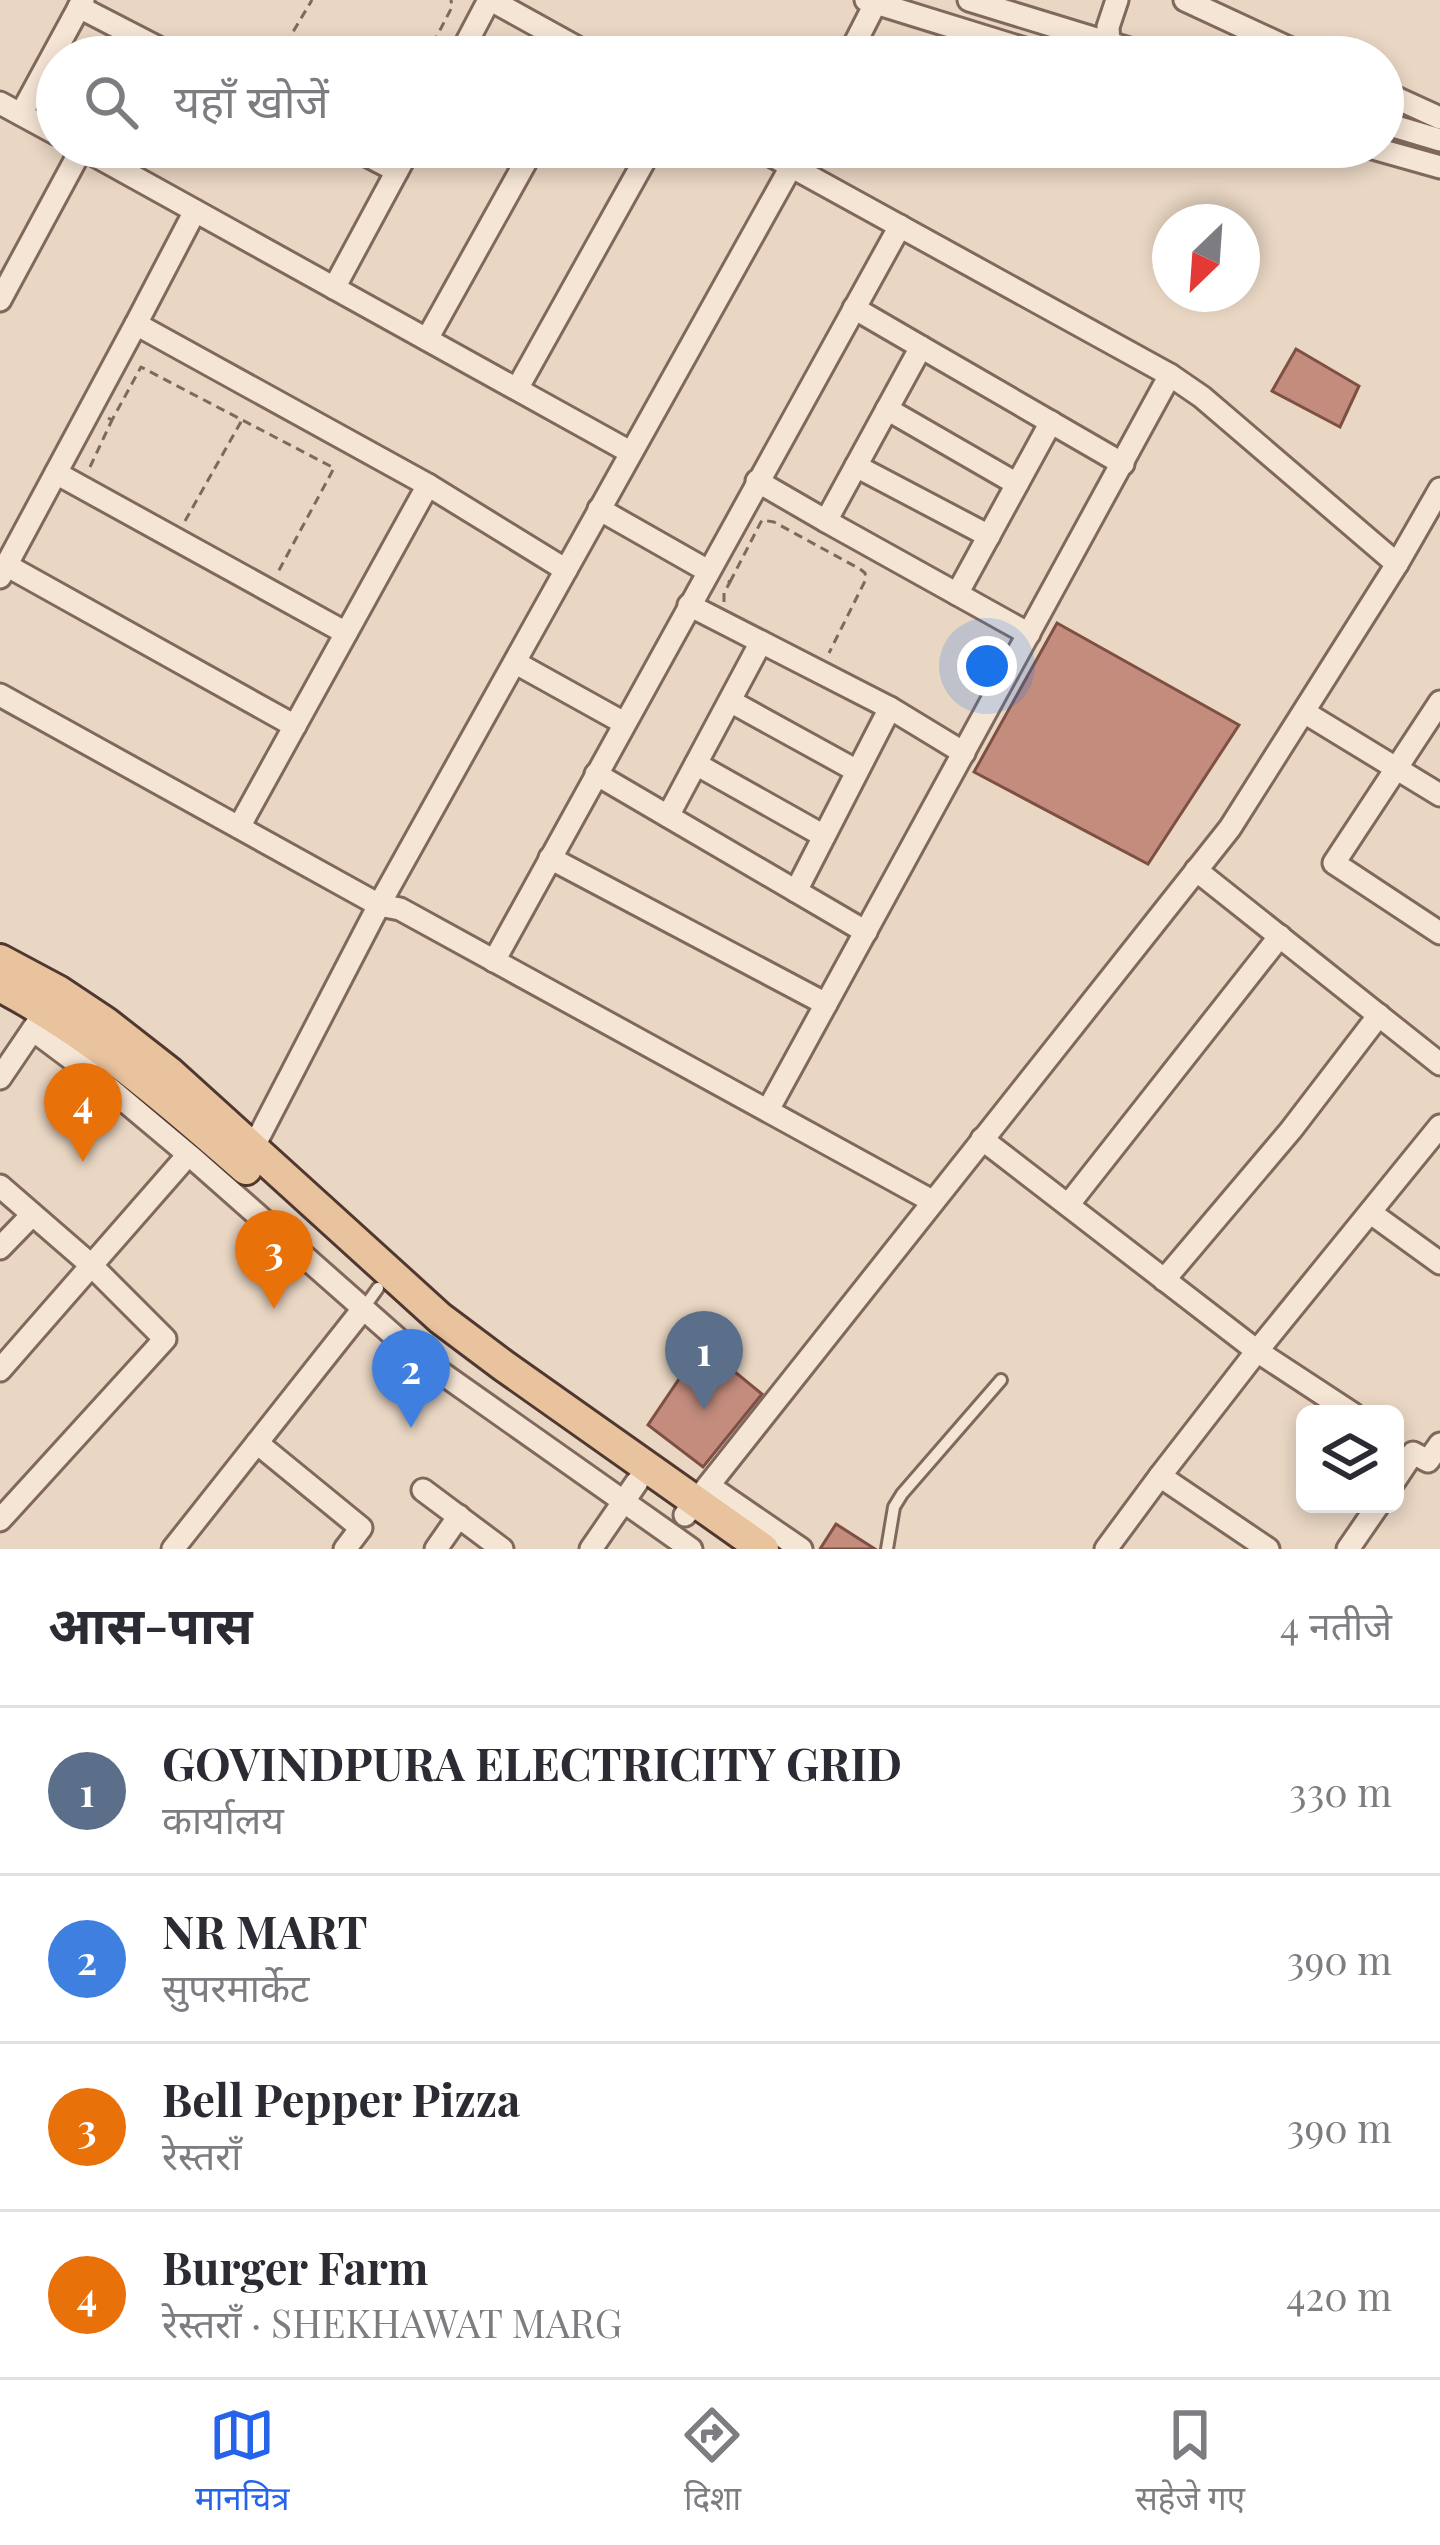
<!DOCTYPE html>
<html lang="hi">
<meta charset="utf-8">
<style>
:root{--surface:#fff;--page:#f2f2f3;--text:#2b2b33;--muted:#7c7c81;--line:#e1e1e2;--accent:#2563eb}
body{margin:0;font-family:"Playfair Display","Noto Sans Devanagari",serif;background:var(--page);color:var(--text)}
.controls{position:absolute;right:36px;bottom:36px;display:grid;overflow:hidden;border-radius:18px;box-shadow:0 6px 18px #0003}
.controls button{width:108px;height:108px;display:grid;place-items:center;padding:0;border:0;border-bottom:3px solid var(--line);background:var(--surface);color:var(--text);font:60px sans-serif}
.compass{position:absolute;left:1152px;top:204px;width:108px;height:108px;border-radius:50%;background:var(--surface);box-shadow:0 6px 18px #0003;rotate:205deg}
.you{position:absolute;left:987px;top:666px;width:42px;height:42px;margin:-30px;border:9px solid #fff;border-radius:50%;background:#1a73e8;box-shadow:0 0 0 18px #1a73e833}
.badge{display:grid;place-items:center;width:78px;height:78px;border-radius:50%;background:var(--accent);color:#fff;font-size:39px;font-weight:700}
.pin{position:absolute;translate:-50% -99px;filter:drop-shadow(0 3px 6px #0008)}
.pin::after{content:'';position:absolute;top:63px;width:42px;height:36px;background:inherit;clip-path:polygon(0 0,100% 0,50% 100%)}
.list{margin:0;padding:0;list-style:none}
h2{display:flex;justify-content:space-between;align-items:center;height:156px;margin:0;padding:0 48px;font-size:51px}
h2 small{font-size:39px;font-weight:400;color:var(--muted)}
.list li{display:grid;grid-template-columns:78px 1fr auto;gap:36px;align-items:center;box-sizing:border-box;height:168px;padding:0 48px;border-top:3px solid var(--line)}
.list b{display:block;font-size:45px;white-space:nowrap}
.list p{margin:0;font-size:39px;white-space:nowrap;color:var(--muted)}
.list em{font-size:39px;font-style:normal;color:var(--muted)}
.icon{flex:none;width:66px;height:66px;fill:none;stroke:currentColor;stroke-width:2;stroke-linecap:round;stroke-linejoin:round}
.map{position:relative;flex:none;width:1440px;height:1549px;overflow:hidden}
.search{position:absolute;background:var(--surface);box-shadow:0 6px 18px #0003;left:36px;right:36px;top:36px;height:132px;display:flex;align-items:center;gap:30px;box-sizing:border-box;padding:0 42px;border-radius:66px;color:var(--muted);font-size:45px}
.sheet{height:828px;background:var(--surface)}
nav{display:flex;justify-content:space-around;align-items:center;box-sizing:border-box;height:168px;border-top:3px solid var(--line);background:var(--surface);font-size:33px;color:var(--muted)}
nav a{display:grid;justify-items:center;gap:6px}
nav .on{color:var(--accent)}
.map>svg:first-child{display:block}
.building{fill:#c38c7d;stroke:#7e4f44;stroke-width:3}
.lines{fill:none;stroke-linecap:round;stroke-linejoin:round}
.lane-casing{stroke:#81685c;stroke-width:16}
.street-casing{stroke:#81685c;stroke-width:27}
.primary-casing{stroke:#4f3830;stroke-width:36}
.path{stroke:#81685c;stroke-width:3;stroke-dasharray:9 6;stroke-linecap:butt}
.lane{stroke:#f5e5d5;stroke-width:10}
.street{stroke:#f5e5d5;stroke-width:21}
.primary{stroke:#e9c29e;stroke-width:30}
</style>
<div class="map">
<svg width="1440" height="1549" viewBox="0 0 1440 1549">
<rect width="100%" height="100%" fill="#e9d6c3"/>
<!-- building -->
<g class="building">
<path d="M1296,349L1359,386L1340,427L1272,391Z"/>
<path d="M1057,623L1239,725L1148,864L974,772Z"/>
<path d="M702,1345L762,1394L703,1467L648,1425Z"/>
<path d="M836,1524L875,1549H820Z"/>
</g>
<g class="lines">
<defs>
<g id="lane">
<path d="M363,1309L378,1288"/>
<path d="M887,1549L894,1507L902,1494L1001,1380"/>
</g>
<g id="street">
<path d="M491,0L594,57"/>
<path d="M866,0L1050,57"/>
<path d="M969,0L1155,57"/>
<path d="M1185,0L1308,57"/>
<path d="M79,7L176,57"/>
<path d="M1109,43L1108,27L1117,0"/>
<path d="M459,57L489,0"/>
<path d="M848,57L875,4"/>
<path d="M1383,92L1440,118"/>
<path d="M0,103L57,134"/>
<path d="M21,114L83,0"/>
<path d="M1383,123L1440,140"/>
<path d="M80,147L630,452"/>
<path d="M351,147L397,171"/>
<path d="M756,147L1170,375L768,1110"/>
<path d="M1369,147L1440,167"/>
<path d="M334,288L410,147"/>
<path d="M0,300L82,148"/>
<path d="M854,308L921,347"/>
<path d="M136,324L195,211"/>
<path d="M427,339L534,147"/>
<path d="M1170,375L1202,397L1397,564"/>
<path d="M517,389L652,147"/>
<path d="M887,409L1017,484"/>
<path d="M856,466L989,536"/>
<path d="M56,473L346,633"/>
<path d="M757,481L826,521L921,347L1123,464"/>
<path d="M428,485L566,570"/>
<path d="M599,509L708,571"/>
<path d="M826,521L1029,634"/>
<path d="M6,565L295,726"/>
<path d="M0,577L136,324L428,485L239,827"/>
<path d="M957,594L1051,422"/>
<path d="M689,605L890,708"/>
<path d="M516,663L624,723"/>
<path d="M0,695L379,905L400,909L932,1201"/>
<path d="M730,701L857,771"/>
<path d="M1440,702L1334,863L1440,933"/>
<path d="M1304,712L1440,795"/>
<path d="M696,764L824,836"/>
<path d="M596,774L866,932"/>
<path d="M668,816L761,642"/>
<path d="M550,858L826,1004"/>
<path d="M1196,870L1440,1064"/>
<path d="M796,891L890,708L964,753"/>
<path d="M494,961L900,226"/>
<path d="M33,1030L96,1077L195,1160L416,1355L691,1549"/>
<path d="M0,1078L40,1019"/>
<path d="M982,1139L1257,1351L1353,1414"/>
<path d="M253,1148L379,905L802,147"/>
<path d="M0,1186L91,1265L165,1339L0,1520"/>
<path d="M1068,1205L1280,936"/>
<path d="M1371,1213L1440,1263"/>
<path d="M0,1248L32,1215"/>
<path d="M1164,1280L1291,1130L1379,1015"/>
<path d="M0,1370L188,1155"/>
<path d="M257,1443L361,1528L345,1549"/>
<path d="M1160,1476L1257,1351L1440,1126"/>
<path d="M1395,1480L1413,1453L1428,1461L1440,1444"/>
<path d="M709,1486L801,1549"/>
<path d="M423,1490L502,1549"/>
<path d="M685,1515L1230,828L1397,564L1440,489"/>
<path d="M173,1549L363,1309"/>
<path d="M436,1549L459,1516"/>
<path d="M591,1549L637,1482"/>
<path d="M1106,1549L1160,1476L1268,1549"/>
<path d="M1348,1549L1379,1504"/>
</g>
<g id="primary">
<path d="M0,960L58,991L106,1023L170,1073L440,1318L504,1366L763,1549"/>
<path d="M0,986C93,1035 167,1100 246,1169"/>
</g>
</defs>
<!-- lane casing -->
<use href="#lane" class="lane-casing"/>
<!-- street casing -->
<use href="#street" class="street-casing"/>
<!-- primary casing -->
<use href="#primary" class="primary-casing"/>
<!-- path -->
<g class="path">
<path d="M278,57L312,0"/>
<path d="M426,57L452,7L451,0"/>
<path d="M108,418L112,420L141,367L334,468L277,574"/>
<path d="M90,467L112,420"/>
<path d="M185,521L242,420"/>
<path d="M730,582L762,520L774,522L860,569L865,573L866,579L829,653"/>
<path d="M724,602V593L730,582L725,580"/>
</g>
<!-- lane -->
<use href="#lane" class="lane"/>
<!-- street -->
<use href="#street" class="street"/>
<!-- primary -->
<use href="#primary" class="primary"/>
</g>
</svg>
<div class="controls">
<button><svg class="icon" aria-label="layers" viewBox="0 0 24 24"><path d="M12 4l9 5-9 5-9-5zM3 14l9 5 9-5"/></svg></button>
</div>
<svg class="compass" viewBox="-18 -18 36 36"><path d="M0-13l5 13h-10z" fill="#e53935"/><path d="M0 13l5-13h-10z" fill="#7c7c81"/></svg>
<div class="you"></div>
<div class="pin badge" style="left:704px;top:1410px;background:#5c6f8a">1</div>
<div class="pin badge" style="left:411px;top:1428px;background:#3f7fe0">2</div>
<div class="pin badge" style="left:274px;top:1309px;background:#e8710a">3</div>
<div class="pin badge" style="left:83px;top:1162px;background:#e8710a">4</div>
<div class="search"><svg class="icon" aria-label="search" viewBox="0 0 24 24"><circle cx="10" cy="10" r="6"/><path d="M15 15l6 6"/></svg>यहाँ खोजें</div>
</div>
<section class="sheet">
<h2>आस-पास<small>4 नतीजे</small></h2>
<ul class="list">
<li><span class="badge" style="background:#5c6f8a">1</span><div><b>GOVINDPURA ELECTRICITY GRID</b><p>कार्यालय</p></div><em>330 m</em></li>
<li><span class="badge" style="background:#3f7fe0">2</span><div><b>NR MART</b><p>सुपरमार्केट</p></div><em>390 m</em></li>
<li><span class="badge" style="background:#e8710a">3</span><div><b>Bell Pepper Pizza</b><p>रेस्तराँ</p></div><em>390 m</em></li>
<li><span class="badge" style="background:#e8710a">4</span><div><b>Burger Farm</b><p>रेस्तराँ · SHEKHAWAT MARG</p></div><em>420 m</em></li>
</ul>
</section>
<nav>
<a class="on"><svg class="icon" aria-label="map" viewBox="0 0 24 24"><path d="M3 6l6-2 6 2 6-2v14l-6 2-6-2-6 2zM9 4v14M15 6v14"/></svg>मानचित्र</a>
<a><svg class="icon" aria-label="directions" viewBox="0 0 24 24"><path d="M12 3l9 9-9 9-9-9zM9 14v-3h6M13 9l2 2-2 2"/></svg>दिशा</a>
<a><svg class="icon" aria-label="saved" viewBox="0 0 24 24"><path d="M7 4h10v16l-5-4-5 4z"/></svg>सहेजे गए</a>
</nav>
